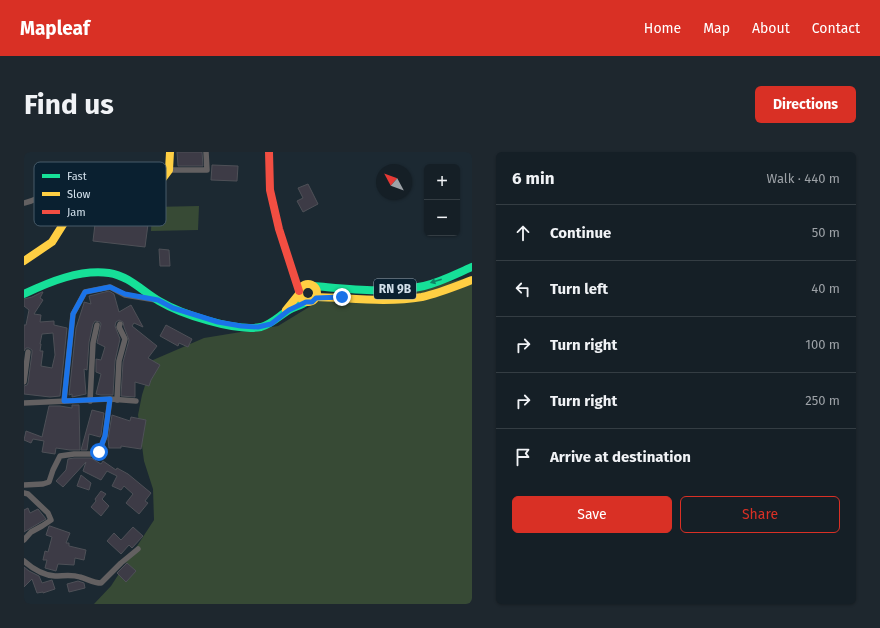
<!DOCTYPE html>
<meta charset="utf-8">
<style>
:root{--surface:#151f26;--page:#1e272e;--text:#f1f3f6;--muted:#9da2a7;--line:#343d43;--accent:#d93025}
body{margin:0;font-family:"Fira Sans",sans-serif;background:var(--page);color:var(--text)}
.controls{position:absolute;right:12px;top:12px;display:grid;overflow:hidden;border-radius:6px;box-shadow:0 1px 3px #0004}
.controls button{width:36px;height:36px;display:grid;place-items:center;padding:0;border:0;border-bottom:1px solid var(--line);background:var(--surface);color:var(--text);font:20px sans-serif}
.compass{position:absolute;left:352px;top:12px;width:36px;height:36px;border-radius:50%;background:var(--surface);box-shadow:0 1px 3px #0004;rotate:311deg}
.stop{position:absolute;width:12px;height:12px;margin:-9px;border:3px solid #1a73e8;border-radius:50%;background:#fff}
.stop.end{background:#1a73e8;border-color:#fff;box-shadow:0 1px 4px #0008}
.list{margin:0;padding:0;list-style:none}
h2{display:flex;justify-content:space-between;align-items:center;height:52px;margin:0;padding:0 16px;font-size:17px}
h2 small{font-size:13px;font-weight:400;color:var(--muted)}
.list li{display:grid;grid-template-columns:26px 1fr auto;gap:12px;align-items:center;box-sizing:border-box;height:56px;padding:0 16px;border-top:1px solid var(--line)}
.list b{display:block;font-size:15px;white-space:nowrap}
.list em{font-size:13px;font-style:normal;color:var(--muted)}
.actions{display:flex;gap:8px;padding:12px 16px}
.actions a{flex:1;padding:9px 0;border:1px solid var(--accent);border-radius:6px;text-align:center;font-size:14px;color:var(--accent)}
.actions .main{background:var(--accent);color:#fff}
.icon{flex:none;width:22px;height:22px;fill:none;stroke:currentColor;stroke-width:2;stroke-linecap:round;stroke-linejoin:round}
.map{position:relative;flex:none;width:448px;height:452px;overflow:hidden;border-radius:6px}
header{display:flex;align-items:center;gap:24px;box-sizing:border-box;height:56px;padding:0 20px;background:var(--accent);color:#fff}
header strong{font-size:19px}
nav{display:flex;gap:22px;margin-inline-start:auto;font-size:14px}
.intro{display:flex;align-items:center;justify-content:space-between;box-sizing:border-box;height:96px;padding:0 24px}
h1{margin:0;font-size:28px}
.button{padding:10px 18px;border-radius:6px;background:var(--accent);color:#fff;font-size:14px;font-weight:700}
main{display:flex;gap:24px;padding:0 24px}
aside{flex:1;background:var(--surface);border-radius:6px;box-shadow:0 1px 3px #0004}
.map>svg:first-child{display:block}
.green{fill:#374a35}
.building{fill:#3d3b46;stroke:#4e5057;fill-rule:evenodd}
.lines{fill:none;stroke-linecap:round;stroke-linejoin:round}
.street{stroke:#636061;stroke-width:5.5}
.fast{stroke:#16e098;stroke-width:8}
.slow{stroke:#ffcf43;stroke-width:8}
.jam{stroke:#f24e42;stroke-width:8}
.oneway{fill:#108064}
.route{stroke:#1a73e8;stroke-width:5}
.labels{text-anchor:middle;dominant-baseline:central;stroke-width:4;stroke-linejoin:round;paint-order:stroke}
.shield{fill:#0a2030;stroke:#96a6b3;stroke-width:1}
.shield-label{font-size:12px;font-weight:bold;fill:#d2e0eb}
.key{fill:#0a2030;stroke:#465a68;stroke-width:1}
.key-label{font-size:11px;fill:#d2e0eb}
</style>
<header>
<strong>Mapleaf</strong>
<nav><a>Home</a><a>Map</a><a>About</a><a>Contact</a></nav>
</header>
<div class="intro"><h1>Find us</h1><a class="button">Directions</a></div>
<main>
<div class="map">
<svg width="448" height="452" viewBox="0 0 448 452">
<rect width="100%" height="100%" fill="#1c2932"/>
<!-- green -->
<g class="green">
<path d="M175,54L174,78L127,79L128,55Z"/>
<path d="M448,125V452H70L87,434L130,368L129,337L120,309L114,263L118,243L129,208L180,186L254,174L308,141L343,147Z"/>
</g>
<!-- building -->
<g class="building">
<path d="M153,0H178L179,14H154Z"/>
<path d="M188,13L214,14L213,29L187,28Z"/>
<path d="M284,32L294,52L279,60L273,49L279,46L274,36Z"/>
<path d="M83,52L126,57L121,95L69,89L73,55Z"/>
<path d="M135,97L145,98L146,114H136Z"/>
<path d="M85,139L90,142L95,160L107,153L119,175L110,171L108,174L133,194L124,206L136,213L127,228L125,234L111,230V245L97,244L99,210L105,188L100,175L99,170L95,168L92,170L91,174L96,187L91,209L89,243H77L72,242L77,222L72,220V207L77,208L81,195L73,191L77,172L76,170L71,169L69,172L65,190L63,218L60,217L62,242L48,245V242L45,243L52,176L60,151V150L67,152L65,144Z"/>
<path d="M18,140H19L16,146L19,148L10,162L17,163L16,170L30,169V173L43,176L36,244L26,245L0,242V234L3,233L4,231L8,201V198L5,196H2L0,199V173H2L5,158L0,154V147L8,145ZM29,181L31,203L28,216L17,214L19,199H16L17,192H16L18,182Z"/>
<path d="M142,173L168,187L164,195L155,191L154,194L136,184Z"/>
<path d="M48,253H55L56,298H46L32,296L31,302L18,300L20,289L9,287L7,291L0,288L2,279L18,285L25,254H36L48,256Z"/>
<path d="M68,258L80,261L77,283L76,285L65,282L63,298H57Z"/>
<path d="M88,263L106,269L107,265L122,268L117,297L97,294V296H85L84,287Z"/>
<path d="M50,306H67L77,312L79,309L92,318L93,316L104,322L127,341L121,349L124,351L115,362L102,351L109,342L100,334L97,338L88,334L93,324L83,319L77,328L59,319L62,310L39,335L32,329L42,318L44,307Z"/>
<path d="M57,323L67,331L65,338L53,334Z"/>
<path d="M77,339L82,342L78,347L85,354L77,364L67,355L72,349L71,347Z"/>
<path d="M4,356L6,361L14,357L22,367L0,380V358Z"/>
<path d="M25,374H26L46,381L42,391H45V394L62,398L60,408L51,406L50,413L34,412L32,419L21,416L23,408H19L21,399L24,400L28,385L22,383Z"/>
<path d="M109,375L119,384L108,396L105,393L97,402L83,389L90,381L97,388Z"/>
<path d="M103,411L112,419L102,430L93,421Z"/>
<path d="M0,415L5,419L15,424L18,431L28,428L31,437L19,441V440L13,441L8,427L0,435Z"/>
<path d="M54,429L60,431L61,436L45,440L43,432Z"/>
</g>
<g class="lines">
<!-- street -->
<g class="street">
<path d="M145,18H183L182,0"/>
<path d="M0,51L7,49L42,34L65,29L96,28L120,37"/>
<path d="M0,230L4,200"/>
<path d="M93,248L95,209L101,187L95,175L96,172"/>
<path d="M40,249L49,162L61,140L86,135L101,143L132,148"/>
<path d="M66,249L69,191L73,173"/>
<path d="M0,251L86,247L112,249"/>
<path d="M0,333L19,332L25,330L29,318L36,304L50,302H69L75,300L81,284L86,247"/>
<path d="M0,341L4,342L24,361L27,368L18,374L7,380L0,388"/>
<path d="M0,409C9,417 18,423 31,424C39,424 47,422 56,425C64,427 69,431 77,431L97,411L114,397"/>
</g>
<!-- fast -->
<g class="fast">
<path d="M290,134C326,137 364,142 400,134C417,130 432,122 448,115"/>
<path d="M0,142C25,130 56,117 85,121C105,124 118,139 135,149C157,162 211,180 237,175C248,172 256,163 265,158C271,155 277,153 282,150"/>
</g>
<!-- slow -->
<g class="slow">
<path d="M0,109L28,90L45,63L65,51L133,34L145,18L146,0"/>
<circle cx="284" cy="141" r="9"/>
<path d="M292,145C327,146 363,151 398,145C415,141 432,134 448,128"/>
<path d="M262,158L275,142"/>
</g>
<!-- jam -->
<path class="jam" d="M245,0L246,38L255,77L275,139"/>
</g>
<!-- one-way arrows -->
<defs><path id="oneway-solid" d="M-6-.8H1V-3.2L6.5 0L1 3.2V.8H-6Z"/></defs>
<use class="oneway" href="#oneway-solid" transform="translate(412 129) rotate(162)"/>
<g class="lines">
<!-- route -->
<path class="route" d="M75,300L81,284L86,247L40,249L49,162L61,140L86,135L101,142L134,148L149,156L194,170L217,174L234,175L247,172L265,158L282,150H288L292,146L318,145"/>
</g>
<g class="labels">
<!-- shield labels -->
<rect class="shield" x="350" y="127" width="42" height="20" rx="3"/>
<g class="shield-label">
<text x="371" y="137">RN 9B</text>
</g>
</g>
<!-- legend -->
<rect x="10" y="10" width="132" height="64" rx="6" class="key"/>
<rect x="18" y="22" width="18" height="4" fill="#16e098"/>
<rect x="18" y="40" width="18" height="4" fill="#ffcf43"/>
<rect x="18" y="58" width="18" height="4" fill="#f24e42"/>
<g class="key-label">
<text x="43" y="28">Fast</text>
<text x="43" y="46">Slow</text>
<text x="43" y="64">Jam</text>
</g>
</svg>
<div class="controls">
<button>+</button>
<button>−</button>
</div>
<svg class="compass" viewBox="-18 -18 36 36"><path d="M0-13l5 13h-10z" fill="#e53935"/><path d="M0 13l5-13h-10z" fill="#9da2a7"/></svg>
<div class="stop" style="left:75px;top:300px"></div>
<div class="stop end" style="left:318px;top:145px"></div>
</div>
<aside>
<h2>6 min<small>Walk · 440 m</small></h2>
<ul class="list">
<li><svg class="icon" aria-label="ahead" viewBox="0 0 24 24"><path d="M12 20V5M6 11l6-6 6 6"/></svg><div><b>Continue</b></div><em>50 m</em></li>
<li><svg class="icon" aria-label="left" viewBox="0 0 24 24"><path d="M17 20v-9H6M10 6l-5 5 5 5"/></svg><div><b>Turn left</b></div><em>40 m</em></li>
<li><svg class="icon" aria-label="right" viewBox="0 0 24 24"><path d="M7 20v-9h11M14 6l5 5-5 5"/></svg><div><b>Turn right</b></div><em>100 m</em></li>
<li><svg class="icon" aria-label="right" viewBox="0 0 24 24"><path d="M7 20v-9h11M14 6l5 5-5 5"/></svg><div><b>Turn right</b></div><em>250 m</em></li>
<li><svg class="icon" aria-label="arrive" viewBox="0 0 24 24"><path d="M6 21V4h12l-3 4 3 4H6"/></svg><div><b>Arrive at destination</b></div></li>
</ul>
<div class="actions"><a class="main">Save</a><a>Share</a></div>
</aside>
</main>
